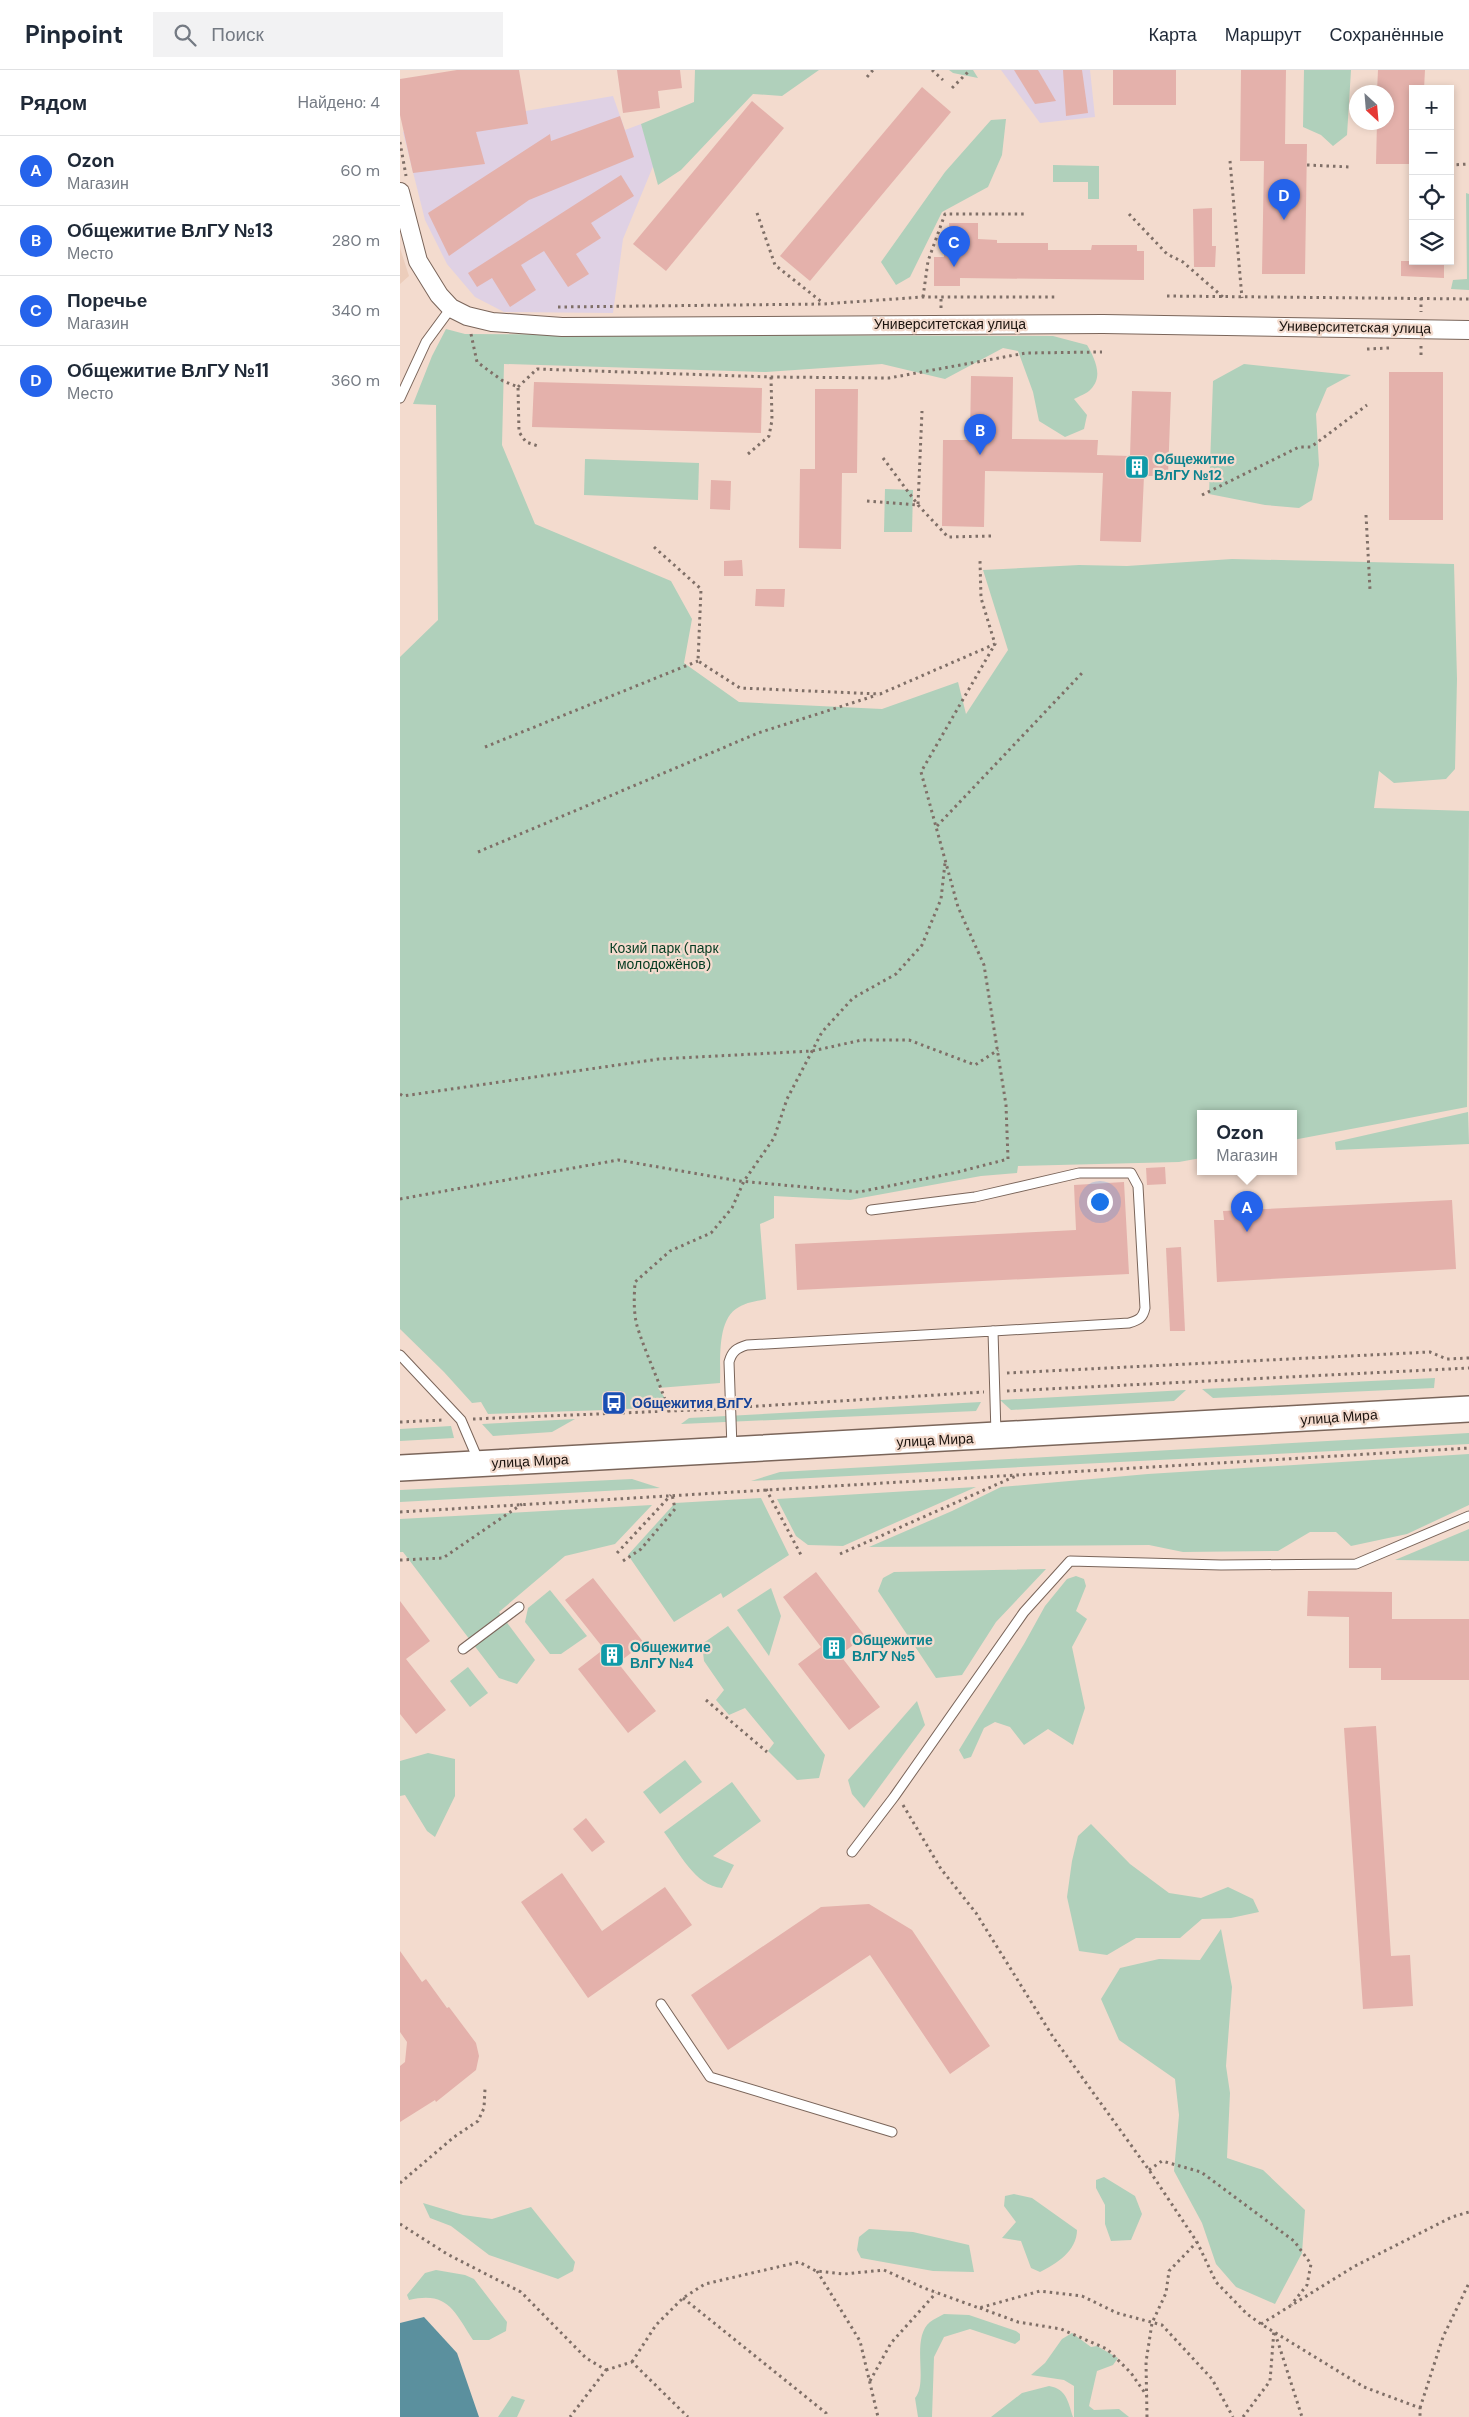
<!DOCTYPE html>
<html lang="ru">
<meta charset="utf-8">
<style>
:root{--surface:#fff;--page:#f2f2f3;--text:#1f2937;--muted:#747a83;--line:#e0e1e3;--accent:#2563eb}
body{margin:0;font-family:"DM Sans",sans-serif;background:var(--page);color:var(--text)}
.controls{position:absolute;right:15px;top:15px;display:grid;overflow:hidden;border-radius:0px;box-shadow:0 2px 8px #0003}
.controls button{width:45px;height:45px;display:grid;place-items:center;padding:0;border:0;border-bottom:1px solid var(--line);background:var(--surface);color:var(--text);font:25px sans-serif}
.compass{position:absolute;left:949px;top:15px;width:45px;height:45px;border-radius:50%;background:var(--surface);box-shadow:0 2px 8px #0003;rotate:154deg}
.you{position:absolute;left:699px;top:1131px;width:18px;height:18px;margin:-12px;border:4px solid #fff;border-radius:50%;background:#1a73e8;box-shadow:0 0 0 8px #1a73e833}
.badge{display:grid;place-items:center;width:32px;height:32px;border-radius:50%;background:var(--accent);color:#fff;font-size:16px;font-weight:700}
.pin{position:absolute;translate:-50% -41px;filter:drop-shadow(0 1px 2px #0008)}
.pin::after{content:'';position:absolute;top:26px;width:18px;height:15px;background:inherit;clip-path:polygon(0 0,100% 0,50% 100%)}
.popup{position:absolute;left:797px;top:1040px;width:100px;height:65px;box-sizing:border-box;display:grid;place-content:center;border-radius:0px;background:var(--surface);filter:drop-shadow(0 1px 4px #0005);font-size:16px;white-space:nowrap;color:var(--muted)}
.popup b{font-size:19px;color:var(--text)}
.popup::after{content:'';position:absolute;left:50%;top:100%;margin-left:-10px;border:10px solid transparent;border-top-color:var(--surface)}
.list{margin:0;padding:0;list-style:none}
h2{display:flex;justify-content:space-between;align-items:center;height:65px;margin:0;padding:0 20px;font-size:21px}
h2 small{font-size:16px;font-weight:400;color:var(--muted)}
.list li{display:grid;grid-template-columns:32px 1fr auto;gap:15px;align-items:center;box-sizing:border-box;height:70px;padding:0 20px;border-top:1px solid var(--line)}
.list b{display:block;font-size:19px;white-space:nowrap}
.list p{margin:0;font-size:16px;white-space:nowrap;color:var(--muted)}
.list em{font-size:16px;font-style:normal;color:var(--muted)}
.icon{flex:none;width:28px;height:28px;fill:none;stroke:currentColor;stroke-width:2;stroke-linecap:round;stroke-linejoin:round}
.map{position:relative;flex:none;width:1069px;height:2347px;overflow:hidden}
header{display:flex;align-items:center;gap:30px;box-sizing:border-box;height:70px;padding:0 25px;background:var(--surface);border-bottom:1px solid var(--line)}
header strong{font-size:24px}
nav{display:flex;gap:28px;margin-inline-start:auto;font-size:18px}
.search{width:350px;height:45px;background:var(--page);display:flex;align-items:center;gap:12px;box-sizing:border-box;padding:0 18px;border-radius:0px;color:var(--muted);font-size:19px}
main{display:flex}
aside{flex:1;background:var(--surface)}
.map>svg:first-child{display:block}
.industrial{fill:#dfd1e4}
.built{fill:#eccdbb}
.green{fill:#b0d0bb}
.water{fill:#5b909e}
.building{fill:#e4b1ab}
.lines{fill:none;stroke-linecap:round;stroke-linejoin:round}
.service-casing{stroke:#7a655a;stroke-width:11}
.minor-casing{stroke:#7a655a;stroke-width:20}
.secondary-casing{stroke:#7a655a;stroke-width:28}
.path{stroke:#7f6f67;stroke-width:3;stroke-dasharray:2.5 4;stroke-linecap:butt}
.service{stroke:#fff;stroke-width:9}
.minor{stroke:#fff;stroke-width:18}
.secondary{stroke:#fff;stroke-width:25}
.labels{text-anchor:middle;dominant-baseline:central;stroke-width:4.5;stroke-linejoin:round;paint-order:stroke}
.street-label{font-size:14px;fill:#1c140f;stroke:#f3dbce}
.culture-label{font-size:14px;font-weight:bold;fill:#0d838f;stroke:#f3dbce;text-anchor:start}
.park-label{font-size:14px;fill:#043b21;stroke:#f3dbce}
.transit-label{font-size:14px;font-weight:bold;fill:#164399;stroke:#f3dbce;text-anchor:start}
</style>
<header>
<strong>Pinpoint</strong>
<div class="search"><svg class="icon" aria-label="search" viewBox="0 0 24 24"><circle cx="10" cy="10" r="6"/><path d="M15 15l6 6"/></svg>Поиск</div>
<nav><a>Карта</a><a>Маршрут</a><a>Сохранённые</a></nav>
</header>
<main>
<aside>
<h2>Рядом<small>Найдено: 4</small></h2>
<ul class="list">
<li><span class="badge">A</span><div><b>Ozon</b><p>Магазин</p></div><em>60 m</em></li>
<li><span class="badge">B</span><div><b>Общежитие ВлГУ №13</b><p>Место</p></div><em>280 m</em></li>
<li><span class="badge">C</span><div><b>Поречье</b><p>Магазин</p></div><em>340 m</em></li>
<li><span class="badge">D</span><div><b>Общежитие ВлГУ №11</b><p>Место</p></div><em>360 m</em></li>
</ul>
</aside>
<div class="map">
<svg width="1069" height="2347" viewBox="0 0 1069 2347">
<rect width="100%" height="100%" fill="#f3dbce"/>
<!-- industrial -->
<g class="industrial">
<path d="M601,0H690L695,47L640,53Z"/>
<path d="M213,26L225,60L241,54L254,94L223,169L213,243L104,242L75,227L47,194L25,150L3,62Z"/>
</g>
<!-- built -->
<path class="built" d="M0,178L9,206L0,214Z"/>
<!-- green -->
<g class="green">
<path d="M295,0H419L382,26L353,24L281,100L258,115L241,54L294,32Z"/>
<path d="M549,0H573L578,8L553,3Z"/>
<path d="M904,0H951L947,65L933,76L921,65L903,57Z"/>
<path d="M606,49L602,85L588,117L542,142L510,207L496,215L481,192L545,102L591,50Z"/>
<path d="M653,95L699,96V129H688V112H653Z"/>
<path d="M1066,123L1069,124V220L1051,219L1053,210L1067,209Z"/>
<path d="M46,259L65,264L653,266L687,275C694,287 704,306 691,319C687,324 679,326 674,329L687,345L684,359L665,367L639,351L633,322L618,281L603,278L545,309L482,294L366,302L104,294L102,375L135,454L271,511L292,549L284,593L339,632L482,639L558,612L566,644L608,580L583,500L679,495L727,496L832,489L1054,494L1057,609L1055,699L1046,709L994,713L979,701L974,738L1069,741L1067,1037L893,1070V1043H801V1088L779,1092L618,1096L617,1103L581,1106L450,1130L374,1126V1148L360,1154L366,1229C357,1231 347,1232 339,1237C316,1249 321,1291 320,1313L258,1318L272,1338L221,1339L219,1328L208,1329L206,1340L88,1344L81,1332L72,1333L44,1302L0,1259V587L38,550L36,335L13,334L32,286Z"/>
<path d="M844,294L951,305L927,318L916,344L919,395L912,430L899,438L865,435L809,424L813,311Z"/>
<path d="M185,389L299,393L298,430L184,425Z"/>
<path d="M485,419L513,420L512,462H484Z"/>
<path d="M1068,1042L1069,1074L936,1080L935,1072Z"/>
<path d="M1035,1308L1034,1318L813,1328L802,1319Z"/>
<path d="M786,1320L774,1331L611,1340L600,1330Z"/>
<path d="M581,1332L576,1341L281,1354L289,1348Z"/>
<path d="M175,1349L152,1362L93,1366L82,1354Z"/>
<path d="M51,1356L54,1368L0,1371V1359Z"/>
<path d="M1069,1363V1374L351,1411L380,1402Z"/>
<path d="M1069,1384V1435L1007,1464L951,1476L936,1462H910L878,1481L783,1482L749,1475L469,1477L552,1441L601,1417L748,1404Z"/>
<path d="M232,1409L260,1418L0,1432V1420Z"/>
<path d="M576,1417L443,1476L408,1475L396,1466L377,1429Z"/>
<path d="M361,1428L389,1485L323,1528L321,1523L274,1552L228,1485L275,1433Z"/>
<path d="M252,1435L215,1474L165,1486L99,1542L135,1590L117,1614L99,1608L3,1482H0V1449Z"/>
<path d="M1069,1459V1491L995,1490Z"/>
<path d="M646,1499L596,1552L562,1605L536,1608L478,1521L483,1508L494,1502Z"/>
<path d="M676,1506L684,1509L686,1516L676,1541L687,1549L672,1577L685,1638L673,1675L648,1659L624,1675L610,1657L595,1652L584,1658L571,1687L564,1689L559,1680L624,1574L645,1536L667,1509Z"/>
<path d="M371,1518L381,1546L369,1586L337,1540Z"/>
<path d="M150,1520L187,1566L161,1584H150L125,1552L128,1538Z"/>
<path d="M328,1556L425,1685L419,1708L397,1710L368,1681L374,1673L345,1638L329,1645L316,1630L324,1620L304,1591L302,1574Z"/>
<path d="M68,1597L88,1623L70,1637L50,1611Z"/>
<path d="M517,1631L525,1655L464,1738L452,1724L448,1710Z"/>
<path d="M28,1683L55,1689V1726L35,1767L27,1761L5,1725L0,1726V1691Z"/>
<path d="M285,1690L302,1712L260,1744L243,1722Z"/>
<path d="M332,1712L361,1751L313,1786L334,1795L322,1818C295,1816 279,1782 264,1762Z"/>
<path d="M691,1754L730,1794L769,1823L801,1828L828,1817L853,1829L859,1842L831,1848L802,1849L780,1868H736L707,1885L679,1881L667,1827L672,1791L678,1766Z"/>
<path d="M821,1859L832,1917L826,1996L830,2023L827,2088L863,2100L905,2140L902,2183L875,2234L836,2217L816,2194L802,2153L774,2101L779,2045L775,2009L719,1970L701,1929L720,1898L759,1889L800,1890Z"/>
<path d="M704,2107L735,2126L742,2144L731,2170L711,2171L705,2154V2135L696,2118V2110Z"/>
<path d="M614,2124L632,2128L677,2160C677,2181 656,2194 640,2202L631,2198L621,2171L602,2168L616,2152L604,2136L605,2126Z"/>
<path d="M23,2133L63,2145L92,2149L131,2137L175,2192L173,2201L158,2209L89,2185L51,2156L30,2148Z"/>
<path d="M469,2159L513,2162L569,2175L574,2202L533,2201L461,2188L457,2180L459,2167Z"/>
<path d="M36,2200L65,2205L74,2209L107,2252L106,2261L89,2270H73C54,2241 48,2221 9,2230L7,2225L25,2203Z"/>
<path d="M544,2244L569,2245L616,2261L620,2264V2270L615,2274L570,2259L544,2267L534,2287L532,2347H518L515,2328C529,2312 510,2269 530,2252C534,2249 540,2246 544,2244Z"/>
<path d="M672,2263L691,2277L697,2276L718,2288L713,2295L697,2301L689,2336L694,2340L719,2339L729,2347H674V2316L664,2310L631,2305L645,2293L662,2269Z"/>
<path d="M649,2316C667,2319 668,2332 673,2347H591L622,2323Z"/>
<path d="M112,2326L125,2330L117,2347H98Z"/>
</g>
<!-- water -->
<path class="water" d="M24,2247L57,2283L79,2347H0V2253Z"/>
<!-- building -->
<g class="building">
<path d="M57,0H119L128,54L76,62L85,94L13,103L0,45V9Z"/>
<path d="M217,0H280L282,18L258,21L260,38L223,43Z"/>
<path d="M614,0H638L656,31L635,34Z"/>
<path d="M663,0H682L688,43L666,46Z"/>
<rect x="713" y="0" width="63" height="35"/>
<path d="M841,0H886L885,74H907L905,204H862L864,91H840Z"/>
<path d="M978,0H1025L1024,19H1013V94H976L977,52H986V22H977Z"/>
<path d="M522,17L551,42L410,211L380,186Z"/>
<path d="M352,31L384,58L266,201L233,174Z"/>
<path d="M220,46L234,87L129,130L49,186L28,143L150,64L151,71Z"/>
<path d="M221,105L234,126L191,153L201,168L176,184L189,204L168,217L144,181L121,195L136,220L110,237L92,208L77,217L68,203Z"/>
<path d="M812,138V176H816L815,197H794L793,139Z"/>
<path d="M549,153H578V169L597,170V173H648V180H691L692,175H737V181H744V210L560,208V216H534V187H544V168H550Z"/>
<path d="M1001,191H1044V208L1001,206Z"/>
<rect x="989" y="302" width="54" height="148"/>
<path d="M571,306L613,307L612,369L698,370L697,385L730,386L732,321L771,322L768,406H744L741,472L700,471L703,403L585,401L584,457L542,456L543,370H570Z"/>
<path d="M134,312L362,318L361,363L132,357Z"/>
<path d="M415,319H458L457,403H442L441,479L399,478L400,399H415Z"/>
<path d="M311,410L331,411L330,440L310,439Z"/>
<path d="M342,490L343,506H324V491Z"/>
<path d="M356,519H385L384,537L355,536Z"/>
<path d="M765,1097L766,1114L747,1115L746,1098Z"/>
<path d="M724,1112L729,1204L397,1220L395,1174L676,1160L674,1115Z"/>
<path d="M1052,1130L1056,1199L817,1212L814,1150H824L823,1141Z"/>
<path d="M781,1177L785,1261H770L766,1178Z"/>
<path d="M416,1502L465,1566L440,1585L480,1637L449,1660L398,1594L421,1577L383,1527Z"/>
<path d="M193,1508L244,1573L218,1593L256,1641L228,1663L178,1599L204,1579L165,1530Z"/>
<path d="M908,1521L992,1522V1549H1069V1610H981V1598H949V1547L907,1546Z"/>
<path d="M0,1531L30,1571L6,1589L46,1640L16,1664L0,1644Z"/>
<path d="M976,1656L991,1886L1010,1885L1013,1936L963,1939L944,1658Z"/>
<path d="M186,1748L205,1772L192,1782L173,1759Z"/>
<path d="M162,1803L202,1861L265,1817L292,1855L188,1928L121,1832Z"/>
<path d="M469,1834L512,1860L590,1976L550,2004L470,1885L328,1980L291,1925L421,1837Z"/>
<path d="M0,1881L22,1912L26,1909L47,1938L49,1937L76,1973L79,1986L76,2000L36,2032L35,2030L0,2052V1996L5,1992L7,1972L0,1962Z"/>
</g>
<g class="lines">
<defs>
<g id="service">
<path d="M0,328L26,272L51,238"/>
<path d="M471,1140L575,1127L679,1103H731L738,1116L745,1238C743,1248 739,1250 729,1253L593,1261"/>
<path d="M0,1285L61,1350L79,1392"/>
<path d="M332,1378L329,1292C332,1281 337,1278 347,1275L593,1261L596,1364"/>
<path d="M63,1579L119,1537"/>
<path d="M452,1782L494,1727L624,1542L670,1491L821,1495L956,1494L1069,1446"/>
<path d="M261,1934L310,2007L492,2062"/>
</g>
<path id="minor" d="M0,122L18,191L39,225L51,238L67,246L92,252L162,257L703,254L1069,260"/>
<path id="secondary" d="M0,1398L1069,1339"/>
</defs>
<!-- service casing -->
<use href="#service" class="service-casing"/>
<!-- minor casing -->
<use href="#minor" class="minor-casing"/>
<!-- secondary casing -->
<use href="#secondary" class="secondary-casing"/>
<!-- path -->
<g class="path">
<path d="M532,0L543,10"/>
<path d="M467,7L473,0"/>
<path d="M552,18L570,0"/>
<path d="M0,72L6,106"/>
<path d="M830,91L842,228"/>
<path d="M907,95L950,97"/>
<path d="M1050,95L1069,94"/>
<path d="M357,143L375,195L423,233"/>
<path d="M729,144L767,184L783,192L824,228"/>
<path d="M767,226L1069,229"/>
<path d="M523,227L528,191L545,144H625"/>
<path d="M1021,228V242"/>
<path d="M158,237L423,234L523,227H655"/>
<path d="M541,238V227"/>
<path d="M71,264L77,292L103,311L118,317L119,362L126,372L138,376"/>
<path d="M1021,276V285"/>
<path d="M967,279L989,278"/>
<path d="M118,317L137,299L371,307L489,308L626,283L702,282"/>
<path d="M348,384L369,366L372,350L371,307"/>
<path d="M483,388L518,435L548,467L591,466"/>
<path d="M802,425L899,377H911L967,335"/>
<path d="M467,431L517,435"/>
<path d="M518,434L522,341"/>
<path d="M966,445L970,520"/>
<path d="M254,477L301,519L298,591L340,618L480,624L595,574L581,528L580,491"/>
<path d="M85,677L298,591"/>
<path d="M537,756L683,602"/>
<path d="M78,782L358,663L477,625"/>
<path d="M0,1024L3,1026L259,989L412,981L462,970H509L575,995L598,980"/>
<path d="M0,1129L218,1090L339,1111L459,1122L558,1102L608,1089L606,1035L584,895L558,837L521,702L595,574"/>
<path d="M607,1303L1030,1282L1047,1289L1069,1288"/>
<path d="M607,1321L1069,1298"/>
<path d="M343,1337L584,1322"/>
<path d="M269,1342C261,1315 248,1289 239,1262C233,1246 234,1228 235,1212L270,1181L311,1163L332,1138L344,1111L374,1068L387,1029L422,962L453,928L496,904L522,875L541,829L545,793"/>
<path d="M73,1349L319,1339"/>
<path d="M0,1352L44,1350"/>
<path d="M366,1419L401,1485"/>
<path d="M0,1442L1069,1378"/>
<path d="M217,1483L271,1425"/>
<path d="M440,1484L618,1405"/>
<path d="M0,1490L43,1488L122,1434"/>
<path d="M223,1491L241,1479L275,1439L272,1424"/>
<path d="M306,1630L367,1682"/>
<path d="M503,1735L541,1799L576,1843L653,1967L749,2100L797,2172L816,2212L847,2244L861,2254L964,2317L1020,2338V2347"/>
<path d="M749,2100L762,2091L801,2102L894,2171L911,2194L907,2215L891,2235"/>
<path d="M0,2113L54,2067L78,2051L84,2038L85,2019"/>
<path d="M0,2154L47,2184L121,2222L186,2288L206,2300L170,2347"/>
<path d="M417,2201L460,2271L478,2347"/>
<path d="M283,2228L426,2343L427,2347"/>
<path d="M580,2238L618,2252L661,2259L707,2279L731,2303L747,2326"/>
<path d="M861,2254L955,2196L1052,2147L1069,2142"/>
<path d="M875,2263L902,2347"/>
<path d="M232,2292L256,2255L283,2228L305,2214L399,2192L416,2201L444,2204L484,2200L524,2218L579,2238L640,2221L682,2226L717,2243L762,2255L812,2309L833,2347"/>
<path d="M206,2300L232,2292L288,2347"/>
<path d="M470,2311L491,2273L536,2223"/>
<path d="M1020,2338L1043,2267L1069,2213"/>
<path d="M747,2347L746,2292L752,2253L766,2223L769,2201L797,2172"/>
<path d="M843,2347L870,2311L874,2260"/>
</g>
<!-- service -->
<use href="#service" class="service"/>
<!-- minor -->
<use href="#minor" class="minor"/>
<!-- secondary -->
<use href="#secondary" class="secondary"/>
</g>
<!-- icons -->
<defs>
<symbol id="building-square" viewBox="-11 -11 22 22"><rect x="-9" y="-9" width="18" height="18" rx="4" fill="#0f9aa8" stroke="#f3dbce"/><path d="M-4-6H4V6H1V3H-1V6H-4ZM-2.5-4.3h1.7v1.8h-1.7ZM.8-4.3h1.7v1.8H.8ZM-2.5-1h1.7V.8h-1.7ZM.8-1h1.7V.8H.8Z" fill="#fff"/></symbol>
<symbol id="bus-square" viewBox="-11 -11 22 22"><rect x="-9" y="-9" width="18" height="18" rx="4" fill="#1a4fb4" stroke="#f3dbce"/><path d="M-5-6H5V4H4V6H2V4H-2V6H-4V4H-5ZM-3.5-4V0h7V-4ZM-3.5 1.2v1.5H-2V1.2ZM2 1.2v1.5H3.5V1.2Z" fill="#fff"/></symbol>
</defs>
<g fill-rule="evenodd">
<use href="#building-square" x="723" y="383" width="28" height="28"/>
<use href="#bus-square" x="200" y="1319" width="28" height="28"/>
<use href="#building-square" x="420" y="1564" width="28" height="28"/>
<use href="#building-square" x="198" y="1571" width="28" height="28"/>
</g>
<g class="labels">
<!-- street labels -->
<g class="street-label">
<text x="550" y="254">Университетская улица</text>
<text transform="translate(955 257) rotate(1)">Университетская улица</text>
<text transform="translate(939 1347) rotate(-4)">улица Мира</text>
<text transform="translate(535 1370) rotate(-3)">улица Мира</text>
<text transform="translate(130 1391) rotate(-3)">улица Мира</text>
</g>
<!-- culture labels -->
<g class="culture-label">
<text x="754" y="389">Общежитие<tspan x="754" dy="16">ВлГУ №12</tspan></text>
<text x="452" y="1570">Общежитие<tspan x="452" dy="16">ВлГУ №5</tspan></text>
<text x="230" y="1577">Общежитие<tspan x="230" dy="16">ВлГУ №4</tspan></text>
</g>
<!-- park labels -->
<g class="park-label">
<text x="264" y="878">Козий парк (парк<tspan x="264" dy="16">молодожёнов)</tspan></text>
</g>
<!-- transit labels -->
<g class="transit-label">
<text x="232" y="1333">Общежития ВлГУ</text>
</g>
</g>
</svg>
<div class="controls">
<button>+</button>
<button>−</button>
<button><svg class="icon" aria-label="locate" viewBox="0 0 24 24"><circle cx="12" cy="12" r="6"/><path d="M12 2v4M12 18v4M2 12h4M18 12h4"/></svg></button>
<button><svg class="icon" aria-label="layers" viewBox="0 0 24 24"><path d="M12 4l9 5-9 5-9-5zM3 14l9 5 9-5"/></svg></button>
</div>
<svg class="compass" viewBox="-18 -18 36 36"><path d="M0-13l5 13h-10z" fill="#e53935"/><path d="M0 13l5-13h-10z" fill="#747a83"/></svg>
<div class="you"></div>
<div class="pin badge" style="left:847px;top:1162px">A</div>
<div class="popup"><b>Ozon</b>Магазин</div>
<div class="pin badge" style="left:580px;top:385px">B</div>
<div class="pin badge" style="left:554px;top:197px">C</div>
<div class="pin badge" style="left:884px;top:150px">D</div>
</div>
</main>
